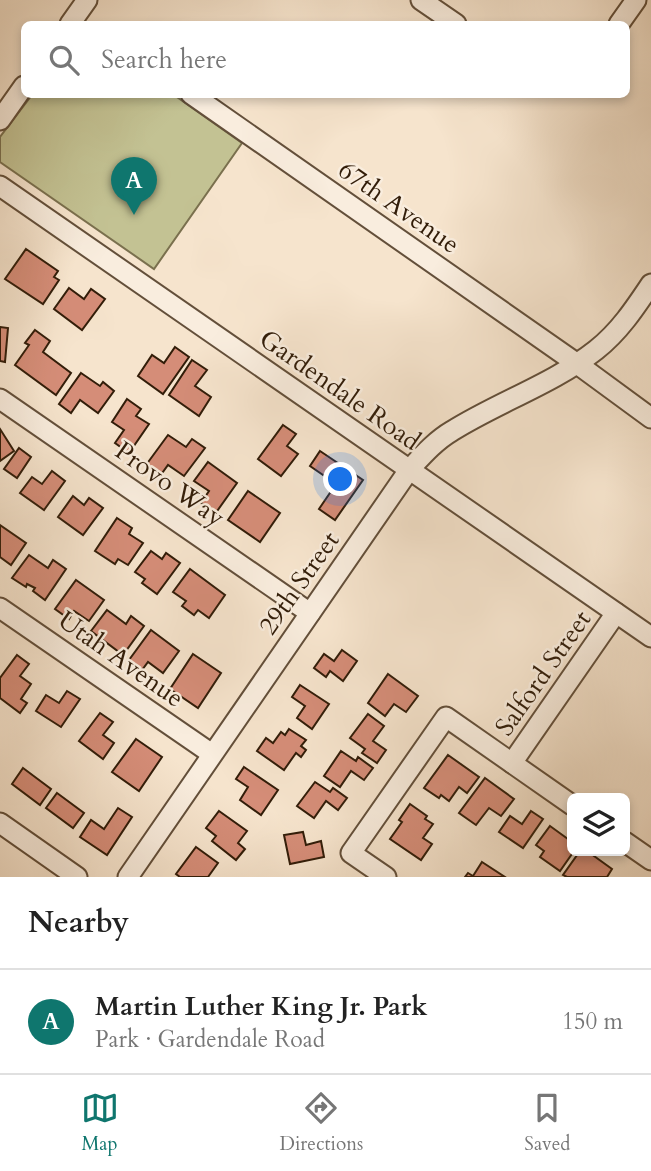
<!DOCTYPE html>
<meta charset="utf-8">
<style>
:root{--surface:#fff;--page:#f2f2f2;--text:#222;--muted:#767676;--line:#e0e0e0;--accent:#0f766e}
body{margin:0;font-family:Cardo,serif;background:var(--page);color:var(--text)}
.controls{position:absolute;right:21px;bottom:21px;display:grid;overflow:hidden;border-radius:10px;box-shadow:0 4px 10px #0003}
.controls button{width:63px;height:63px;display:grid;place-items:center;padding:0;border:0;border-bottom:2px solid var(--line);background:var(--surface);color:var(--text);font:35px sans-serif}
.you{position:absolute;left:341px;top:480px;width:24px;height:24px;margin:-18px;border:5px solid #fff;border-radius:50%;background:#1a73e8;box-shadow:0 0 0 10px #1a73e833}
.badge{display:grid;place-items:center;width:46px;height:46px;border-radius:50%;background:var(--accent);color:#fff;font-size:23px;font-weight:700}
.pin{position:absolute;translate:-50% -58px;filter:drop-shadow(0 2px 4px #0008)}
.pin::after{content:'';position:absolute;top:37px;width:24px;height:21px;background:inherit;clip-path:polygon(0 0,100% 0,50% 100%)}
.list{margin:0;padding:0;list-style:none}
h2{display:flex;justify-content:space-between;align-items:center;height:91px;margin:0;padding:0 28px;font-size:30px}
h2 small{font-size:23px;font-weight:400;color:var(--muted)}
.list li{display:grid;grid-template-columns:46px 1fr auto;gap:21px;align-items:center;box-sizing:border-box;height:105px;padding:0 28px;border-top:2px solid var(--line)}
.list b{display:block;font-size:26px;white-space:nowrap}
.list p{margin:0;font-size:23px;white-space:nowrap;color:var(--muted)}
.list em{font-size:23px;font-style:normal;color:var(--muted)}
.icon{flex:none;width:38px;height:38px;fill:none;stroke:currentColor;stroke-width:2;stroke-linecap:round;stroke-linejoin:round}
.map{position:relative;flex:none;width:651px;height:877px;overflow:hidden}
.search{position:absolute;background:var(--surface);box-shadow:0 4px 10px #0003;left:21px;right:21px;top:21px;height:77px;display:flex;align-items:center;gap:18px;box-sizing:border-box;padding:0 24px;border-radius:10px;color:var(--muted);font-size:26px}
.sheet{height:196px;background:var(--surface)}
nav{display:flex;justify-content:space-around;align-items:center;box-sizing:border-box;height:98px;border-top:2px solid var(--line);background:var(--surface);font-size:19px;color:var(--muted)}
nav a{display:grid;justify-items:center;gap:4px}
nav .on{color:var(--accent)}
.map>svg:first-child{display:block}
.green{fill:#c3c293;stroke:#7a704e;stroke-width:2}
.building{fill:#d58d78;stroke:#321d09;stroke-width:2}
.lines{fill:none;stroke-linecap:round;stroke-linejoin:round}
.minor-casing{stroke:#634f3a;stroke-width:23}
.minor{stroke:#f9edde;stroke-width:19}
.labels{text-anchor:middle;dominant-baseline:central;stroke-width:5;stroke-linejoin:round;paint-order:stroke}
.street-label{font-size:26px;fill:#321d09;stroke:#f9edde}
</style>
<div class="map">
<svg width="651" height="877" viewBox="0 0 651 877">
<rect width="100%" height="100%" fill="#f6e4cd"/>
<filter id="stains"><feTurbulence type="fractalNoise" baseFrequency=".00286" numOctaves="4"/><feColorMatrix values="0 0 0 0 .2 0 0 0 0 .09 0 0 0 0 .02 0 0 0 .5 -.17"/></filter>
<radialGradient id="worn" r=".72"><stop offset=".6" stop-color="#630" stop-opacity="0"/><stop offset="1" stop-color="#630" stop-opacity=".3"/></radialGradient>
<!-- green -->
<path class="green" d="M174,95L242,143L154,269L0,162V137L32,95Z"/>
<!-- building -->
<g class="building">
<path d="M26,249L58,271L54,277L59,280L43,304L5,279Z"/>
<path d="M69,288L84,299L91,289L105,299L82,330L54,309Z"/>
<path d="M0,327L8,328L5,362L0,361Z"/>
<path d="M35,330L50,341L43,352L71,373L56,395L15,365L29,345L25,343Z"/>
<path d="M175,347L189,357L163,394L138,376L152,355L164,363Z"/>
<path d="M192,360L207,370L195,386L211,397L199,416L169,395Z"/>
<path d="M81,373L100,386L103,382L114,391L98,413L80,400L71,413L59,404Z"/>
<path d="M127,399L141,409L136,416L149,424L129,453L115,443L124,430L112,422Z"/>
<path d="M283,425L296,434L287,446L298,454L281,476L258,459Z"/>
<path d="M0,429L14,451L0,461Z"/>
<path d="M168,435L186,447L192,439L205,448L184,476L168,465L160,476L146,465Z"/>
<path d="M19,448L31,457L17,478L4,469Z"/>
<path d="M320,451L363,480L335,520L319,509L336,484L310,466Z"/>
<path d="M208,462L237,483L215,514L201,503L209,491L194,481Z"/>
<path d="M52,471L65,481L44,510L20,493L32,477L42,484Z"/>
<path d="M248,491L280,513L260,542L228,520Z"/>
<path d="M73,496L84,505L89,498L103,508L83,535L58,517Z"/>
<path d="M117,518L132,528L129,534L143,543L128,565L118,559L115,564L95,551Z"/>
<path d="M0,525L26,543L11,565L0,557Z"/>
<path d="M151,551L162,559L166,553L180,563L157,594L142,583L145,579L135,572Z"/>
<path d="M29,555L48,568L53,560L66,569L45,600L33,591L35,588L27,584L26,587L12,578Z"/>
<path d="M190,569L225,595L209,618L198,610L194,615L182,606L186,601L173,592Z"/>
<path d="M76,580L104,600L89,621L74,611L69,619L55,609Z"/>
<path d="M107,610L126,624L131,616L144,626L123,655L91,631Z"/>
<path d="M151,630L179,651L163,673L148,662L142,670L129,660Z"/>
<path d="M342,650L357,661L343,681L330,671L326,677L314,668L324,654L334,661Z"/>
<path d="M193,654L221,673L198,708L170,689Z"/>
<path d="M17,655L29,664L20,676L31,684L21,699L27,703L20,713L0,698V678Z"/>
<path d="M388,674L418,696L406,712L394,704L385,716L368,703Z"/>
<path d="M300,685L329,704L312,729L297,718L305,706L292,697Z"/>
<path d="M67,691L80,699L61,727L36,711L46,695L59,703Z"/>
<path d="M100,713L113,722L103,735L114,743L103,759L79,741Z"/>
<path d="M368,714L384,726L373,741L386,750L377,763L362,753L365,749L350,738Z"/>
<path d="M289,729L306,740L301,746L306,750L301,757L296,753L284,770L257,751L266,738L273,743L281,732L285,735Z"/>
<path d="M136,739L162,757L139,791L112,772Z"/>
<path d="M341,751L356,761L358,757L373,768L364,780L351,771L340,787L324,776Z"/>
<path d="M448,755L479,777L467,793L459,787L449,801L441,795L439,798L424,788Z"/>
<path d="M244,767L278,790L261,815L240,800L248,787L236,779Z"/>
<path d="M23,768L51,789L40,805L12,784Z"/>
<path d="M485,778L514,799L501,816L489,808L476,825L459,813Z"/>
<path d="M315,782L330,792L333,788L347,798L338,810L326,801L314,818L297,806Z"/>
<path d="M57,793L84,813L73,828L46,808Z"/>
<path d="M410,804L427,816L425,819L433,824L423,838L432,844L421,860L390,839L402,822L399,820Z"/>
<path d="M118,808L132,817L107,855L80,837L91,820L104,829Z"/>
<path d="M219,811L247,831L238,843L245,849L236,860L212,841L216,836L206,828Z"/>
<path d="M531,811L543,819L523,848L499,832L510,816L522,824Z"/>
<path d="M550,826L572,842V851H574L560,871L540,857L544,851L536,845Z"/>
<path d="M303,832L306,845L321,841L324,857L290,864L284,835Z"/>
<path d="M196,847L218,863L208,877H180L176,874Z"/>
<path d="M580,851H587L612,869L607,877H567L563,875Z"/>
<path d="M482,862L505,877H465L468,873L473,876Z"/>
</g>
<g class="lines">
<defs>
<g id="minor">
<path d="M421,0L456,24"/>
<path d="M70,24L87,0"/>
<path d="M619,24L636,0"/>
<path d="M191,94L576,363L651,418"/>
<path d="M0,120L24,86"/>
<path d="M0,186L651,637"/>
<path d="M0,399L310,613"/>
<path d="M0,608L212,754"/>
<path d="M512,763L616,613"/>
<path d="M0,823L77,877"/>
<path d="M625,842L651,860"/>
<path d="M128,877L409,470C422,456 435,441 452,431C498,402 553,384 596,350C619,332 635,308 651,284"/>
<path d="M386,877L351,853L446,717L572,805"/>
</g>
</defs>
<!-- minor casing -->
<use href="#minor" class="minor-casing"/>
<!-- minor -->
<use href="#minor" class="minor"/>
</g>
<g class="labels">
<!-- street labels -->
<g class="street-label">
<text transform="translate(399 207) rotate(35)">67th Avenue</text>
<text transform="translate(340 390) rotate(35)">Gardendale Road</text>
<text transform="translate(170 484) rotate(35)">Provo Way</text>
<text transform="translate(299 583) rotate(-55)">29th Street</text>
<text transform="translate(121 659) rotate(35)">Utah Avenue</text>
<text transform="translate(543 673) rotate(-55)">Salford Street</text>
</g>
</g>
<rect width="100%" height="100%" filter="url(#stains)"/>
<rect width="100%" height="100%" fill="url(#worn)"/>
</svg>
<div class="controls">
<button><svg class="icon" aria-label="layers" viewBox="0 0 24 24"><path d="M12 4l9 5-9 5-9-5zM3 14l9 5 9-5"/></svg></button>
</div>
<div class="you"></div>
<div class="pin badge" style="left:134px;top:215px">A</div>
<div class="search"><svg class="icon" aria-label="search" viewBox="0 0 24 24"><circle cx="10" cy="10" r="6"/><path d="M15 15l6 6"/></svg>Search here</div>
</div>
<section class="sheet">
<h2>Nearby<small></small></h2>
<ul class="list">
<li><span class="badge">A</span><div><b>Martin Luther King Jr. Park</b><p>Park · Gardendale Road</p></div><em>150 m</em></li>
</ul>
</section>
<nav>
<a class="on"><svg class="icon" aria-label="map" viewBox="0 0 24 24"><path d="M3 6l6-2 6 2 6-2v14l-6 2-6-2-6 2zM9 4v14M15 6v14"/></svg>Map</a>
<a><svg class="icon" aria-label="directions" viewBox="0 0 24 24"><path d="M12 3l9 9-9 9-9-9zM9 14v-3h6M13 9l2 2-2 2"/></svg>Directions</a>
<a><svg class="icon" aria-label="saved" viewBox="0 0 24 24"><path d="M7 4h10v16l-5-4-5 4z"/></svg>Saved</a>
</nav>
